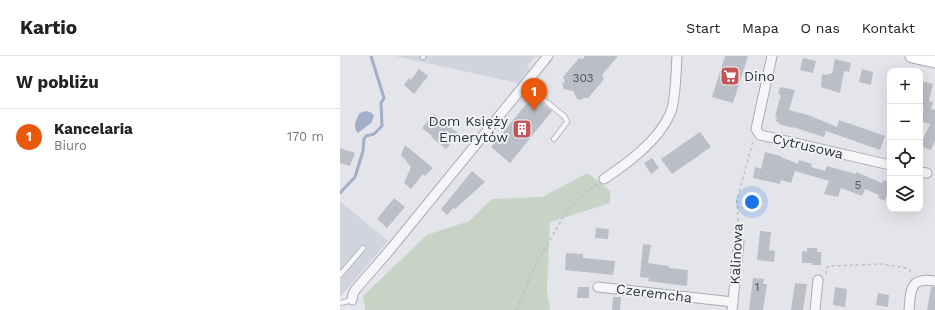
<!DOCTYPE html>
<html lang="pl">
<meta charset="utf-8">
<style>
:root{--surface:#fff;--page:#f6f6f6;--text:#222;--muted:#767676;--line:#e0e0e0;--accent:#ea580c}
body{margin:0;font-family:"Work Sans",sans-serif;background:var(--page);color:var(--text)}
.controls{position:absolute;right:12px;top:12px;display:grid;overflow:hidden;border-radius:8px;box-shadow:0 4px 16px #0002}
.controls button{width:36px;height:36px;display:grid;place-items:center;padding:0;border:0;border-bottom:1px solid var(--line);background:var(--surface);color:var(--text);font:20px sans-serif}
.you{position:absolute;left:412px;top:146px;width:14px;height:14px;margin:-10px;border:3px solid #fff;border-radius:50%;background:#1a73e8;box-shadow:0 0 0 6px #1a73e833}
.badge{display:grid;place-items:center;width:26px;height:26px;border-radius:50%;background:var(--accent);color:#fff;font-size:13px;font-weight:700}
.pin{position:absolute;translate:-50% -33px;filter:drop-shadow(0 1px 2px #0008)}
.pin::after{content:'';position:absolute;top:21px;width:14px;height:12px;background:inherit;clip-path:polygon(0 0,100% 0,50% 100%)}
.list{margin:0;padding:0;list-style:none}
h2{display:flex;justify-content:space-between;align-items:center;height:52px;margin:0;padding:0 16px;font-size:17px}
h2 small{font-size:13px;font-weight:400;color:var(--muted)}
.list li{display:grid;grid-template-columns:26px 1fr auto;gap:12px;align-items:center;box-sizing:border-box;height:56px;padding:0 16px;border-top:1px solid var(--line)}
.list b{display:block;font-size:15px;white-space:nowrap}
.list p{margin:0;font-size:13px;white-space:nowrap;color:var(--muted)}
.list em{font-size:13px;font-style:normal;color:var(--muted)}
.icon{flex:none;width:22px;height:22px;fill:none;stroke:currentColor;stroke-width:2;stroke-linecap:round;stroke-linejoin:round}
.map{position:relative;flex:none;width:595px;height:254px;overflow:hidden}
header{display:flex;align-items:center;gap:24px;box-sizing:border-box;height:56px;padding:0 20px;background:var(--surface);border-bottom:1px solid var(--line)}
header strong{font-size:19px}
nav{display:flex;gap:22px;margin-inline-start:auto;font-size:14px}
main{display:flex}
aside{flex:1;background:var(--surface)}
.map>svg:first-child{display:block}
.built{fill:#d1d4dc}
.green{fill:#c7d3c5}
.water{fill:#a2afc6}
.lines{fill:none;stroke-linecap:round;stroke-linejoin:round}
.stream{stroke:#a2afc6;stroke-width:3}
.building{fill:#bbbec6}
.service-casing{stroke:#a9acb4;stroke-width:6}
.minor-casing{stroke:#a9acb4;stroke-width:11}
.secondary-casing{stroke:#a9acb4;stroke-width:15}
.path{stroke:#bebfc4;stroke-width:1.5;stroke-dasharray:3 3;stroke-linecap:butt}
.service{stroke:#f6f6f8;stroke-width:4.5}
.minor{stroke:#f6f6f8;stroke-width:9}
.secondary{stroke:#fff;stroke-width:13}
.labels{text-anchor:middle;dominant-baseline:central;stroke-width:3.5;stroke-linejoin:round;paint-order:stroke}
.number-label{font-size:12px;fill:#505562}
.poi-label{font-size:14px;fill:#2d3240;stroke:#f3f4f7;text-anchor:start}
.street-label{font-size:14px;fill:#2d3240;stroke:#f3f4f7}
</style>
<header>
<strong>Kartio</strong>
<nav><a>Start</a><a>Mapa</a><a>O nas</a><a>Kontakt</a></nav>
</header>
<main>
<aside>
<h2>W pobliżu<small></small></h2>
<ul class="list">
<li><span class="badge">1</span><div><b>Kancelaria</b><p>Biuro</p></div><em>170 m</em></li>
</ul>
</aside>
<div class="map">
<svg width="595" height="254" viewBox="0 0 595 254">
<rect width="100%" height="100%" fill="#e3e5ea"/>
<!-- built -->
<g class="built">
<path d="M55,0H200L194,2L192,5L188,9L189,13L178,27Z"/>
<path d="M0,145L48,185L0,241Z"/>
</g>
<!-- green -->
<path class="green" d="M248,117L270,135V147L210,166L207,234L210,254H25L23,240L87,179L129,165L152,143L202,141Z"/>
<!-- water -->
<path class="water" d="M26,55L32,57L34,60L31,67L18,77C12,71 16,63 20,57Z"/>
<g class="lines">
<!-- stream -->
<path class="stream" d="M0,137L15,121L23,95L24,83L26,80L34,78L42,70L41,47L44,42L31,0"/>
</g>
<!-- building -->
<g class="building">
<path d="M245,0H278L262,19L264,23L254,35L248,42H244L241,44L237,43L233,35L224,33L222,28L225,25L223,21L239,2L243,3Z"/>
<path d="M385,0H408L393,47L372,41Z"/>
<path d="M463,2L476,5L473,17L460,14Z"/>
<path d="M495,3L511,7L509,16L504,15L500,37L481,31L482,18L489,19V17L492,18Z"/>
<path d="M79,13L88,20L74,38L64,29L69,22L71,24Z"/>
<path d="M522,13L533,16L531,29L519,26Z"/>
<path d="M580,25L593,28L589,45L593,46L591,53L595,54V85L591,94L580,90L590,68L580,65L584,53L580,52Z"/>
<path d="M440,31L455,34L449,54L468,59L497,71L499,64L545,80L540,94L486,75L484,81L453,71V72L439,68L438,66L436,65L437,60H435L441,39L438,38Z"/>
<path d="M193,40L212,55L170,107L151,91Z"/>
<path d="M94,58L119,78L106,93L91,81L92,80L82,72Z"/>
<path d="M360,76L371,91L332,118L321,103Z"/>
<path d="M65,89L93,112L85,120L83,118L71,133L64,127L71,111L61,99Z"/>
<path d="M0,92L15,97L10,110L0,107Z"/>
<path d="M425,96L441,100V101L458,108L459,104L472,108L471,111L485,115L487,110L516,118V116L542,127L543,124L550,126V140L547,139L545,145L538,142L539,139L525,133L522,140L501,132L498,141L484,138L489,125L455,115L451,127L441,124L440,128L413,122L415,111L421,113Z"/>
<path d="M312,102L319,112L311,118L304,107Z"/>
<path d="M132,115L145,126L115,153L113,152L107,159L101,153Z"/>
<path d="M54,142L65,151L47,172L37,163Z"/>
<path d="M256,172L269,173L268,183L255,182Z"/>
<path d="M420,175L431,176L429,194L435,195L434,206L417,204Z"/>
<path d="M303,188L311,189L308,207L329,210V212L348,214L347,230L308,225L309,222L300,221Z"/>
<path d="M467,192H477V196H481V209H472V207H462V195L467,196Z"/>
<path d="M226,197L243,198V202L275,205L273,219L225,214Z"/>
<path d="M413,222L424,223L423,228H427L423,254H409Z"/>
<path d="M455,227L467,228L463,254H451Z"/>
<path d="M238,231H249V242H237Z"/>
<path d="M495,231L507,233L505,251L493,249Z"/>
<path d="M591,231H595V254H587Z"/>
<path d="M538,237L549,239L548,251L536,249Z"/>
<path d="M273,241H281L280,254H272Z"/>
</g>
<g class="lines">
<defs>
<g id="service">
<path d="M83,1V0"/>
<path d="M186,29L225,61L227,66L214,83"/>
<path d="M0,219L23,192"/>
<path d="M0,247L12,244"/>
</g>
<g id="minor">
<path d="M432,0L416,73L420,79L550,109"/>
<path d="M580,116L587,117"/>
<path d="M264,123C288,107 318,85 330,58C336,46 336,14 337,0"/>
<path d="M258,231L393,246"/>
<path d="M12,244L13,238L16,233L49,195L208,0"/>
<path d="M392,254L399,186"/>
<path d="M475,254L478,224"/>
<path d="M569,254C571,234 569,221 595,225"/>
</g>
<path id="secondary" d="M572,0L595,5"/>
</defs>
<!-- service casing -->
<use href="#service" class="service-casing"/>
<!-- minor casing -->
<use href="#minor" class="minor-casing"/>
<!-- secondary casing -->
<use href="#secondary" class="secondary-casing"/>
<!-- path -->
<g class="path">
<path d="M399,177L397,144L413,85"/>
<path d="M486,218V213L489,210L541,208L567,212L573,218"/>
<path d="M176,254L183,240L189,223L195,209L227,155L241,141L257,128"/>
</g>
<!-- service -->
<use href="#service" class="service"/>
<!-- minor -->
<use href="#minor" class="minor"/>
<!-- secondary -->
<use href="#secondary" class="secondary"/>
</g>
<!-- icons -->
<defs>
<symbol id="supermarket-square" viewBox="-11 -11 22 22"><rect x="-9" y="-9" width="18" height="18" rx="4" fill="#c25559" stroke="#f3f4f7"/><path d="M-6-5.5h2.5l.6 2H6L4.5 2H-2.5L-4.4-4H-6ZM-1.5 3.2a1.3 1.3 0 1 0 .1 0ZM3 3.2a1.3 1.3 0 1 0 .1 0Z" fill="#fff"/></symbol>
<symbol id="building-square" viewBox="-11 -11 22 22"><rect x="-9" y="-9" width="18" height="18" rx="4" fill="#c25559" stroke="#f3f4f7"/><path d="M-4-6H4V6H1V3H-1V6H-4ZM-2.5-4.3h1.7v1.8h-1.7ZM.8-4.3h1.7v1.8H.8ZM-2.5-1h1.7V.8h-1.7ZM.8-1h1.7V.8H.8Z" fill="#fff"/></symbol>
</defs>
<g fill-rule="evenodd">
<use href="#supermarket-square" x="379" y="9" width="22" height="22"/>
<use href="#building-square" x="171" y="62" width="22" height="22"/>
</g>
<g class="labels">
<!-- number labels -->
<g class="number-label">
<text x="243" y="22">303</text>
<text x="518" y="129">5</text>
<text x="417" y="231">1</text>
</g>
<!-- poi labels -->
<g class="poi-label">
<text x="404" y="20">Dino</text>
<text x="168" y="65" text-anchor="end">Dom Księży<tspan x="168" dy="16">Emerytów</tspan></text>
</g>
<!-- street labels -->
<g class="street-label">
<text transform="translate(468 90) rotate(13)">Cytrusowa</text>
<text transform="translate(396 198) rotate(-87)">Kalinowa</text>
<text transform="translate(314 237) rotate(7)">Czeremcha</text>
</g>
</g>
</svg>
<div class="controls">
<button>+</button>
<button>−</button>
<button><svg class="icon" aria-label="locate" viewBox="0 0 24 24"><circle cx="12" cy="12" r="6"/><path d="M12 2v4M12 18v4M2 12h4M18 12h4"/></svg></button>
<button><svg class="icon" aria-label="layers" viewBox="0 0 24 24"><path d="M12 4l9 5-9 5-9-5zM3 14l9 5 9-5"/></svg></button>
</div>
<div class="you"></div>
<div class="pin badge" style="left:194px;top:55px">1</div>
</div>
</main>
